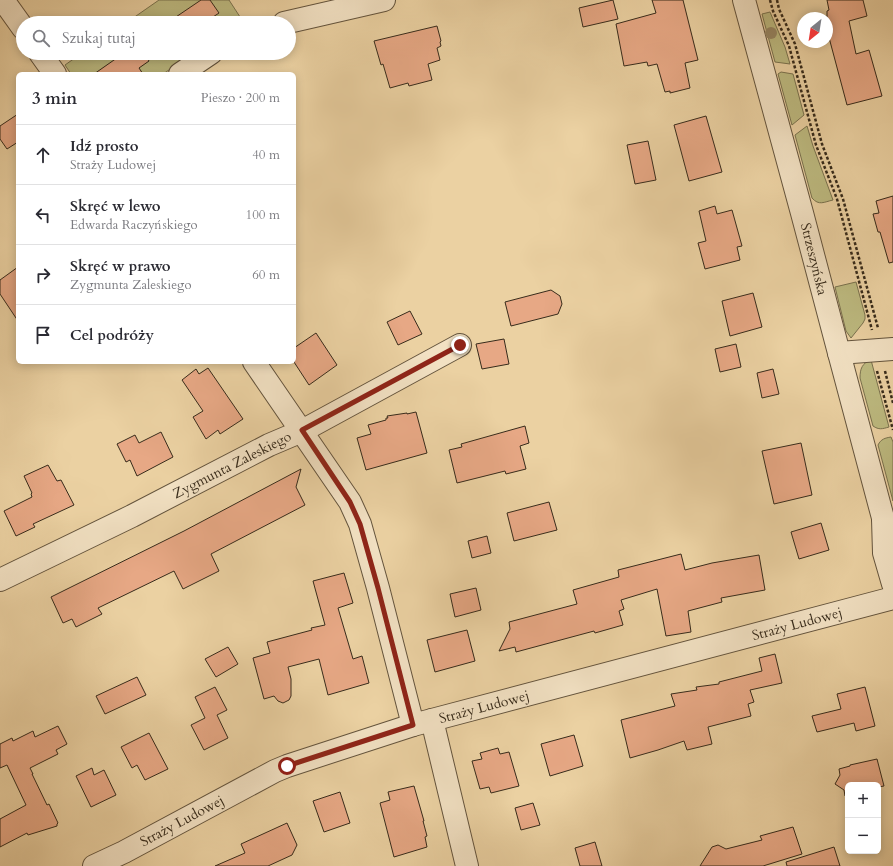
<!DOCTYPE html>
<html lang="pl">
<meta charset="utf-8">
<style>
:root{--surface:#fff;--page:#f7f7f7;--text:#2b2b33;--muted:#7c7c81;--line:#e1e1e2}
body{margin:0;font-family:Cardo,serif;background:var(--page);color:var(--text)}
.controls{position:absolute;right:12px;bottom:12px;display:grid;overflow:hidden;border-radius:6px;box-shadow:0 2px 10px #0003}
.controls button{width:36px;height:36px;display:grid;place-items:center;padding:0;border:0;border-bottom:1px solid var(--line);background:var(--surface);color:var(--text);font:20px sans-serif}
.compass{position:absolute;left:797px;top:12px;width:36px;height:36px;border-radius:50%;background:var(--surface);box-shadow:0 2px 10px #0003;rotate:210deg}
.stop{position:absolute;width:12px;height:12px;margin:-9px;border:3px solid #8f2418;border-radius:50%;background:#fff}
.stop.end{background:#8f2418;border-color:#fff;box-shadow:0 1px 4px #0008}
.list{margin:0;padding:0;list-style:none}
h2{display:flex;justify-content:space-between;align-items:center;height:52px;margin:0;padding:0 16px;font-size:17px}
h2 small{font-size:13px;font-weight:400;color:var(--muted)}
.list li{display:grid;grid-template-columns:26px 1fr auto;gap:12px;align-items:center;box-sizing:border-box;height:60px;padding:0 16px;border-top:1px solid var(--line)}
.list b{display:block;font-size:15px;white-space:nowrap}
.list p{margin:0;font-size:13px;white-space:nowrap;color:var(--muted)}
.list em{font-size:13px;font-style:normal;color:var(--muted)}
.icon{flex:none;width:22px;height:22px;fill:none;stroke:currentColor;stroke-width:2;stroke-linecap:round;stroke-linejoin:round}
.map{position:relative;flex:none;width:893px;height:866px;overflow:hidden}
.search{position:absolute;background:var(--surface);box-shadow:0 2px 10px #0003;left:16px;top:16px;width:280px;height:44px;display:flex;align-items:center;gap:10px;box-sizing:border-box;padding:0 14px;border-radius:22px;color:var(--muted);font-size:15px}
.panel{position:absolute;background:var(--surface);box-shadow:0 2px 10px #0003;left:16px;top:72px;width:280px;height:292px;border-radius:6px}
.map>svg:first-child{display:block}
.green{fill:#bdba80;stroke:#7a724e}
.building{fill:#e7a885;stroke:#372b1b}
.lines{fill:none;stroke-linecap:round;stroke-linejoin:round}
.minor-casing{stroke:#64543d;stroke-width:24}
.path{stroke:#372b1b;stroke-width:2.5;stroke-dasharray:3 2;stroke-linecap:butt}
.minor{stroke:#f2e1c3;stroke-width:22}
.tree{fill:#978663}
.route{stroke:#8f2418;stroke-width:5}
.labels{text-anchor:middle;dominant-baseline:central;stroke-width:3;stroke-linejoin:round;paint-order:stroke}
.street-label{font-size:14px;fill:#372b1b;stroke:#f2e1c3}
</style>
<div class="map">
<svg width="893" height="866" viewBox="0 0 893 866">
<rect width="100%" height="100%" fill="#ebd1a2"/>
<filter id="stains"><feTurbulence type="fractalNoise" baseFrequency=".005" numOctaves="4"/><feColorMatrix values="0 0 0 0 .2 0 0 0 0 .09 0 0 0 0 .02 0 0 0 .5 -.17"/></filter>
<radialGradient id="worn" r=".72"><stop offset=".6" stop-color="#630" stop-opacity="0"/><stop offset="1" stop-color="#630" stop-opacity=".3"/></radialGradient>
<!-- green -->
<g class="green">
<path d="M159,0H229L242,20L238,23H126Z"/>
<path d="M770,12L785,47L790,64L775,62L762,14Z"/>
<path d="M82,53H194L163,74H71L65,65Z"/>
<path d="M781,72L793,74L804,115L792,125L778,74Z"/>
<path d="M807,126L813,146L833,200C824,202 819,206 812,198L795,135Z"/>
<path d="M856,282L865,315V319L863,323L851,338L846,331L835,287Z"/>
<path d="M871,360L889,427C882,429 879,430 873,426L860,378C860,369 862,363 871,360Z"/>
<path d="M891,437L893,442V501L878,445C881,439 885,438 891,437Z"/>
</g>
<!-- building -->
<g class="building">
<path d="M201,0H210L219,13L204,23H167Z"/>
<path d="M613,0L618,19L583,27L579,8Z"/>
<path d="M652,0H683L698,60L685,63L690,88L670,93V91L665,92L657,64L648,66L647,62L624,66L616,24L656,13Z"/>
<path d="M827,0H863L867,16L849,21L856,54L869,50L882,96L847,105L827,30V11L829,10Z"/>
<path d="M437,26L441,41L440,42L441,46L437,48L440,60L428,64L432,80L409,86L408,83L390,88L383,64L381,65L374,41Z"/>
<path d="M124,53H144L149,61L139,68L143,74H94Z"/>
<path d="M18,114V142L7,149L0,139V126Z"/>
<path d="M706,116L722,172L689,181L674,125Z"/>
<path d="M648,141L656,180L635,184L627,145Z"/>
<path d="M893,196V262L889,263L880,232H878L873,214L879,213L876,201Z"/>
<path d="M715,206L717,214L732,210L742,246L737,247L740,260L705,269L698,243L706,241L699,211Z"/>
<path d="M18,267V321L0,294V280Z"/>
<path d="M551,290L560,296L562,304L558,314L511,326L505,302Z"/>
<path d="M753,293L762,327L730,336L722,301Z"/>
<path d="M410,311L422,334L398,345L387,322Z"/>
<path d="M316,333L337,365L309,385L294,362V348Z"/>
<path d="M504,339L509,364L482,369L476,344Z"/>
<path d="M736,344L741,367L720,372L715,349Z"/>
<path d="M208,368L243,419L220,434L218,430L206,439L193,417L203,411L182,380L196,369L199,374Z"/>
<path d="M773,369L779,394L762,398L757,373Z"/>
<path d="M416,412L427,453L366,470L357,438L371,434L368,425L386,420V418H388L387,416L407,413V414Z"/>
<path d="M525,426L529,443L520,446L526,469L506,474L505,471L457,483L449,450L462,447L461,444Z"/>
<path d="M161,432L173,457L137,476L130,460L126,462L117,444L135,435L139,443Z"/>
<path d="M801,443L812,495L774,504L762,451Z"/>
<path d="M48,465L57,481L61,480L74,505L33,524L35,527L16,536L4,511L32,497L31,494L32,493L24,476Z"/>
<path d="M301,469L296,487L305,505L211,554L219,571L183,589L174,571L98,608L102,614L76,627L72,619L63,623L51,597L184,531Z"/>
<path d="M549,502L557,530L514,541L507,513Z"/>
<path d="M821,523L829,550L799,559L791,532Z"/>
<path d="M487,536L491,553L472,558L468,541Z"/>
<path d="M681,554L685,570L712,563L759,555L765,590L721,598L722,602L688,611L691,632L666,636L657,589L621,600L624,609L619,611L623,625L595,633L594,631L516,652L515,647L499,651L510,629L509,622L577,604L573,590L619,577L618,570Z"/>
<path d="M344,573L353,603L338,608L353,659L362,656L369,683L328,695L319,659L288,667L291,679V696L289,700L283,703L278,701L274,696L264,699L253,658L270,653L267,642L312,630L311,628L325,625L313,581Z"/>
<path d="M476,588L481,610L455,617L450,594Z"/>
<path d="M467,630L475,661L435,672L427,640Z"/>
<path d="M228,647L238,664L216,677L205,659Z"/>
<path d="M775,654L782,683L750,690L754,702L748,704L751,716L708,727L712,744L687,750L684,741L658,750L630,758L621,720L675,706L671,694L697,690L696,687L719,684V682L762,671L759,658Z"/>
<path d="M137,677L146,695L105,714L96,696Z"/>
<path d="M215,687L227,710L217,715L228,738L204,750L191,725L205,718L195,697Z"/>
<path d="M865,687L875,726L856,731L854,723L817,732L812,716L841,709L837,694Z"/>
<path d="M58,726L67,744L56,750L58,754L30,768L33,774H32L47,805L49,804L58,823L57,824V826L28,835L27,833L0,847V819L26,805L7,765L0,768V744L12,738L13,741L33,731L35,737Z"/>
<path d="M149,733L168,769L145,780L137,765L132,768L121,747Z"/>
<path d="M574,735L583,766L550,776L541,744Z"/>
<path d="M498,748L500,754L509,752L519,786L491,793L489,787L480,789L472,761L482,759L480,753Z"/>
<path d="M877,759L884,786L878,787V785H848V795L845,796L844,790L835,784L840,775L839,769L850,766V765Z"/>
<path d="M92,768L94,775L104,770L116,795L91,807L76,776Z"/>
<path d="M414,786L424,821H423L427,836L425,837L427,847L394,857L380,803L390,800L388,792Z"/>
<path d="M340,792L350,823L324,832L313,801Z"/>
<path d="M533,803L540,825L521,830L515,808Z"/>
<path d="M287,823L297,845L292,855L268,866H215L245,853L241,844Z"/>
<path d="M793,827L802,854L763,866H700L712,847L718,845L726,849L762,840L760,836Z"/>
<path d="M595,842L602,866H580L575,848Z"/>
<path d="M834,847L840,866H787L786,862Z"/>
</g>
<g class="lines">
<defs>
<g id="minor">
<path d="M3,0L23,28"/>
<path d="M744,0L802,213L839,353L883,518L893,537"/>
<path d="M284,23L384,0"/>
<path d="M40,53L55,74"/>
<path d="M180,74L211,53"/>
<path d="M839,353L893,349"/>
<path d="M254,362L350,502L360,524L378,588L413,725"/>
<path d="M883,519L884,553L893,584"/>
<path d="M0,580L132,516L269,445L302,431L460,345"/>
<path d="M432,720L467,866"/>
<path d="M94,866L124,852L275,771L287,766L413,725L893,598"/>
</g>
</defs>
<!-- minor casing -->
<use href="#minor" class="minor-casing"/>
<!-- path -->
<g class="path">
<path d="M770,0L773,11L789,46L816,145L837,199L872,330"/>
<path d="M777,0L779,9L795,44L822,144L843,199L878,328"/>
<path d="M877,371L893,430"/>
<path d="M885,371L893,403"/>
</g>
<!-- minor -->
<use href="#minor" class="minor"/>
</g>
<!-- trees -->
<circle class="tree" cx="771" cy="33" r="6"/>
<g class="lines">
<!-- route -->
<path class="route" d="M287,766L413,725L378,588L360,524L350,502L302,430L460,345"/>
</g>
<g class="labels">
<!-- street labels -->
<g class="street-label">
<text transform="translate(814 259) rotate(76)">Strzeszyńska</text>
<text transform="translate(232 465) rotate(-27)">Zygmunta Zaleskiego</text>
<text transform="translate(797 624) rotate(-15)">Straży Ludowej</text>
<text transform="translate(484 707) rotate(-15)">Straży Ludowej</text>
<text transform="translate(182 821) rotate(-28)">Straży Ludowej</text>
</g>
</g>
<rect width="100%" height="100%" filter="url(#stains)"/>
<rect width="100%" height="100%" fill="url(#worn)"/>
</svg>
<div class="controls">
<button>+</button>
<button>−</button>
</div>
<svg class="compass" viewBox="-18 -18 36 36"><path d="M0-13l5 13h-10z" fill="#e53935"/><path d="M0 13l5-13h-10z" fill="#7c7c81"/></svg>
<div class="stop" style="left:287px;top:766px"></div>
<div class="stop end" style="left:460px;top:345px"></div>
<div class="search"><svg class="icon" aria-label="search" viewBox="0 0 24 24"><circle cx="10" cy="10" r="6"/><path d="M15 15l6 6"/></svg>Szukaj tutaj</div>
<section class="panel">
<h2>3 min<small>Pieszo · 200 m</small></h2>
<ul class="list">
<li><svg class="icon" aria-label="ahead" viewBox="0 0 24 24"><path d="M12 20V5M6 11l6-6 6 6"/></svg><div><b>Idź prosto</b><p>Straży Ludowej</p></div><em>40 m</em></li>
<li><svg class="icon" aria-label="left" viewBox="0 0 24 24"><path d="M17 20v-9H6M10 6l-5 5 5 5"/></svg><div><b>Skręć w lewo</b><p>Edwarda Raczyńskiego</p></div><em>100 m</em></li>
<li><svg class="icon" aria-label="right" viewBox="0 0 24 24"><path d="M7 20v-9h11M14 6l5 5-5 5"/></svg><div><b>Skręć w prawo</b><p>Zygmunta Zaleskiego</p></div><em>60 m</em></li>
<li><svg class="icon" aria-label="arrive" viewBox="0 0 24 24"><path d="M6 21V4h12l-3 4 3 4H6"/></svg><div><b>Cel podróży</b></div></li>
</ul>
</section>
</div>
